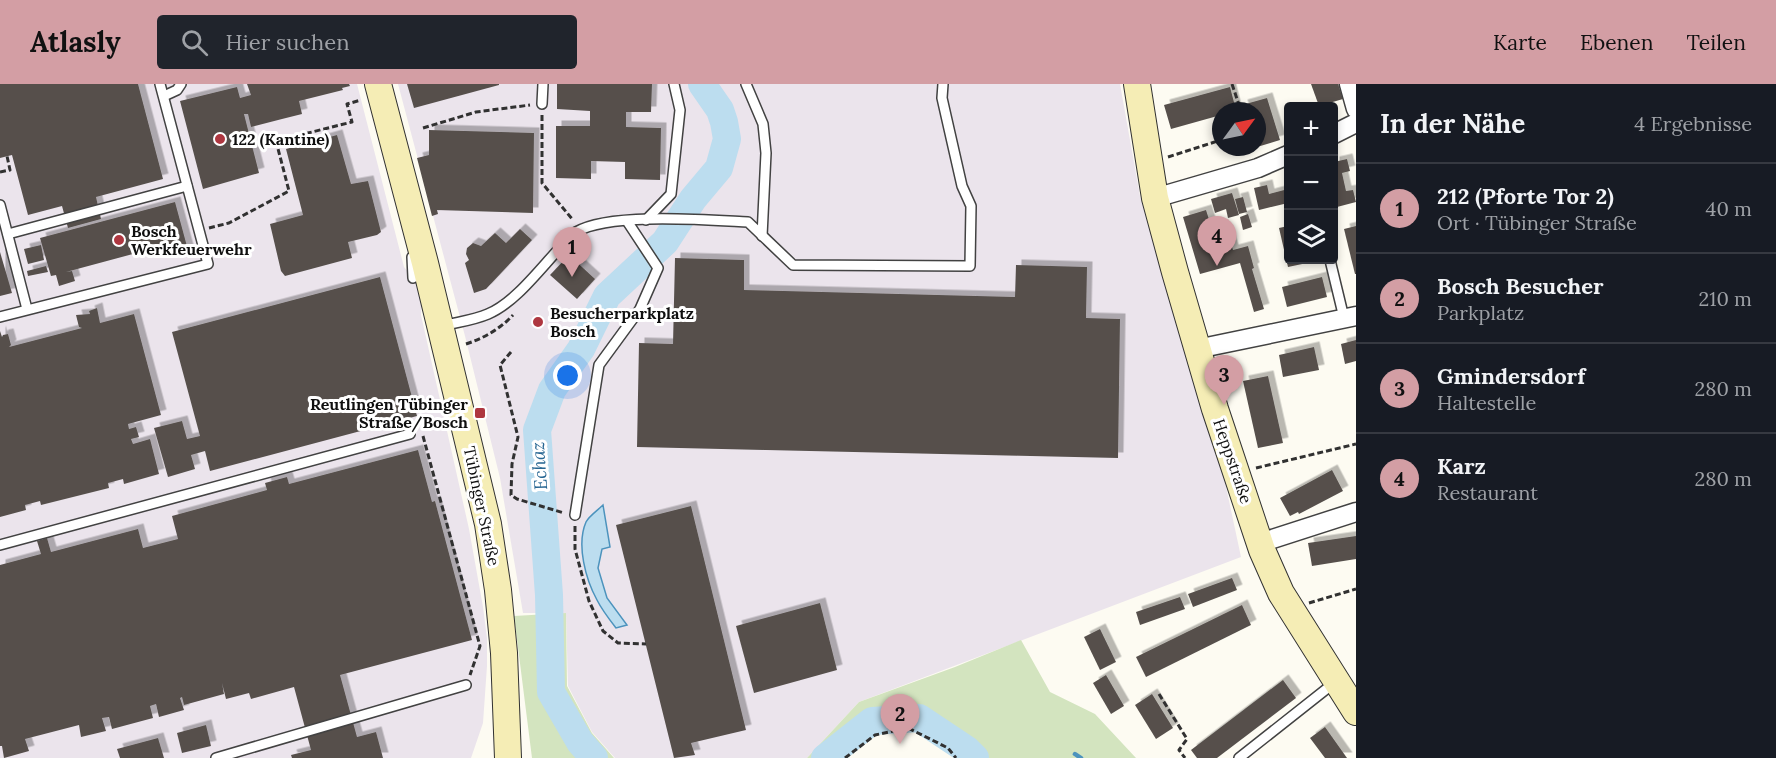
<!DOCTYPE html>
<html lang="de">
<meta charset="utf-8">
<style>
:root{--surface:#171b24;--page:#20242c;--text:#f1f3f6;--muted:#9ea1a6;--line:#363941;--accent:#d39ea4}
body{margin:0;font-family:Lora,serif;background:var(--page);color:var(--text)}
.controls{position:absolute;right:18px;top:18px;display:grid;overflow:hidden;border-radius:6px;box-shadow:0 3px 9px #0003}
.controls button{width:54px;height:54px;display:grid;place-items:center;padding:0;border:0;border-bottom:2px solid var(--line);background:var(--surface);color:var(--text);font:30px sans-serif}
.compass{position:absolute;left:1212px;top:18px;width:54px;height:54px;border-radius:50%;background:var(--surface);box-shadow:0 3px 9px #0003;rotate:57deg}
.you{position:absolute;left:568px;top:292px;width:21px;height:21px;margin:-15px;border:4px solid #fff;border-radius:50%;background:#1a73e8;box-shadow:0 0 0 9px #1a73e833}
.badge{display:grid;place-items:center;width:39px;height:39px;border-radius:50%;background:var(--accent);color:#111;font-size:20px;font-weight:700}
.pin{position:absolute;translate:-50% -50px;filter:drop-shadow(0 2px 3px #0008)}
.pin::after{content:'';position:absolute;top:32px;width:21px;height:18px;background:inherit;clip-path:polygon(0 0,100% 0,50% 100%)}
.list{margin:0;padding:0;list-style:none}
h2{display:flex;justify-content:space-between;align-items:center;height:78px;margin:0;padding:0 24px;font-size:26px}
h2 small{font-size:20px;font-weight:400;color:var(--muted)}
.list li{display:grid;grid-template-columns:39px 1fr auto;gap:18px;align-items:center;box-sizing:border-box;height:90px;padding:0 24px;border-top:2px solid var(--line)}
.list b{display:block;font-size:22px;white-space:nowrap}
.list p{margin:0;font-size:20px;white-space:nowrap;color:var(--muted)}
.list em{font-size:20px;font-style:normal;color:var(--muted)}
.icon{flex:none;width:33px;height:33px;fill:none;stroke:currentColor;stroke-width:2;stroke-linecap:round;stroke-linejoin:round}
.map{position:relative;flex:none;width:1356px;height:674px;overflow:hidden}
header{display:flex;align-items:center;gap:36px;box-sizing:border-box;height:84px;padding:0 30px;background:var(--accent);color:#111}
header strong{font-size:28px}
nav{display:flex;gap:33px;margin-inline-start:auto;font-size:21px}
.search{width:420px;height:54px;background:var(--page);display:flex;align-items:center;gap:15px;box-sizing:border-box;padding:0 21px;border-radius:6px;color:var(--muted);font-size:22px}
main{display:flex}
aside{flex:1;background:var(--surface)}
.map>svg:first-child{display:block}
.industrial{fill:#ebe4ec}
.green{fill:#d3e4bf}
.water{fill:#bcddef;stroke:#4c93bd;stroke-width:1.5}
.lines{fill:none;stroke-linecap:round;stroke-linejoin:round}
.stream{stroke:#4c93bd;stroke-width:4.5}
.river{stroke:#bcddef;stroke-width:28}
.building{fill:#56504c;filter:url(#shadow)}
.lane-casing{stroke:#424242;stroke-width:12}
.street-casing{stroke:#424242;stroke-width:21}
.secondary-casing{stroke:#313131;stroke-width:28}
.path{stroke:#313131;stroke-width:3;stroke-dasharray:6 3;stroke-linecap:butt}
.lane{stroke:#fff;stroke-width:9}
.street{stroke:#fff;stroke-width:18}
.secondary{stroke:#f5edb5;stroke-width:26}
.poi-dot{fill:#ae3740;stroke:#fff;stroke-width:2}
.labels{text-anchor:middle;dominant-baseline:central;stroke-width:6;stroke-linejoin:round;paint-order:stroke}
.poi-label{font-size:16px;font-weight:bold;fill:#0f0f0f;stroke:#fff;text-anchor:start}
.street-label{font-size:16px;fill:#0f0f0f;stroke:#fff}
.water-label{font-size:18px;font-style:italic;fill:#276692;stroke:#fff}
</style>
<header>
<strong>Atlasly</strong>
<div class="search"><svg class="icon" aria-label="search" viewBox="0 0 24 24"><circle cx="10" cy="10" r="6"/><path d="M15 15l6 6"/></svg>Hier suchen</div>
<nav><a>Karte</a><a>Ebenen</a><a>Teilen</a></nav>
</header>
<main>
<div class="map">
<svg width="1356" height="674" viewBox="0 0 1356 674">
<defs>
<filter id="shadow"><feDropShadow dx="5.5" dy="-5.5" stdDeviation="0" flood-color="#0004"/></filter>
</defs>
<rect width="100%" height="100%" fill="#fdfbf2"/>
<!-- industrial -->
<g class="industrial">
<path d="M0,0H357L404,183L422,204L421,231L469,445L483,523L487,554V582L483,639L471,674H0Z"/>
<path d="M398,0H1120L1140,112L1225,398L1241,473L859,618L807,674H615L592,648L568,602L566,529H523L500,394L465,252Z"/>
</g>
<!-- green -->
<g class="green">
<path d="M566,529L567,602L592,649L614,674H532L514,532Z"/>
<path d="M1021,556L1050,608L1095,630L1136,674H960L950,662L908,641L872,649L840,674H807L859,618L955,583Z"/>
</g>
<!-- water -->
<path class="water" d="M603,421L610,463L602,465L598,484L607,514L627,541L616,544C609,535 602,526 597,516C586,496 576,461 586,438C589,432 598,426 603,421Z"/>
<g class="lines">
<!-- stream -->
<path class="stream" d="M1075,670L1081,674"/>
<!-- river -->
<g class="river">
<path d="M594,674L580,658L551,608L549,511L537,346L552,306L581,265L607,212L665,158L693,115L719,84L727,55L724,38L720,26L702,0"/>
<path d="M825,674L872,637L919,634L967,666L975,674"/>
</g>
</g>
<!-- building -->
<g class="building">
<path d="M0,0H138L163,95L96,113L101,135L68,144L62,122L28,131L12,71L0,74Z"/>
<path d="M247,0H349L350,2L342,4L343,6L299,17L302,30L282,35L251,43L248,30H244L259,89L203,105L180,17L237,3L240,14L251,11Z"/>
<path d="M407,0H499V1L414,24Z"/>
<path d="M557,0H652L651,28H626V43L661,44L660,96L625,95V78L591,77V95L556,94V42H590V27L557,25Z"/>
<path d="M1311,0H1338L1343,15L1319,22Z"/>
<path d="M1230,3L1236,26L1221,27V31L1171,45L1164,21Z"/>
<path d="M1267,14L1280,56L1257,63V27H1244L1242,21Z"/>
<path d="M429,46L534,49L533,129L437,126L438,130L432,132L417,74L429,71Z"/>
<path d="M337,51L351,100L368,97L381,148L377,151L348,158L352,174L285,192L281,187L270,140L303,131L286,65Z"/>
<path d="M1347,75L1350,87L1342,89L1346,107L1353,106L1356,118L1337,123L1334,108V78Z"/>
<path d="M1267,101L1269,110L1288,105V119L1259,126L1254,104Z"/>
<path d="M1232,109L1239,131L1228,134L1226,125L1215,129L1211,115Z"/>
<path d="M1243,113L1247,128L1239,130L1235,115Z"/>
<path d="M175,118L188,166H172L170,160L66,188L72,187L75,197L59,202L56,191L51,192L40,154Z"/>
<path d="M1206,126L1213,148L1227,146L1233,166L1248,162L1254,184L1252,185L1264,225L1254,228L1240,179L1200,190L1183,133Z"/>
<path d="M1248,130L1252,143L1243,146L1240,133Z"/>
<path d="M1288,142V176H1306L1307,179L1288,183L1279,144Z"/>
<path d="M1356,142V190H1355L1344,145Z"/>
<path d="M520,145L532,156L486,205L474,209L465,179L469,176L466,170L467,164L473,159L481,162L495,149L506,159Z"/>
<path d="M41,161L44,176L28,180L24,165Z"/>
<path d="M0,168L12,209L0,212Z"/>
<path d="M569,171L595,195L577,215L550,191Z"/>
<path d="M675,174L744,176V206L1015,213L1016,181L1087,183L1086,234L1120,235L1118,374L637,363L639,259L673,260Z"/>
<path d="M46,182L48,188L28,192L27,187Z"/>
<path d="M380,193L417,332L210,387L205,367L191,371L195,385L168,393L154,344L182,337L187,355L200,352L172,248Z"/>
<path d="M1322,193L1327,213L1287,223L1282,203Z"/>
<path d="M97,224L100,239L134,230L161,331L128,340L129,345L136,343L139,353L131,355L133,360L150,355L159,390L124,400L123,395L108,399L109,404L41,421L40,417L25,421L26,426L0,433V247L2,253L3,251L8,250L11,261L9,263L82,244L79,243L76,231L90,230L89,227Z"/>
<path d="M1356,256V277L1345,280L1341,260Z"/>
<path d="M1314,263L1319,286L1283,293L1279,271Z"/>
<path d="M1268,292L1283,359L1258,364L1243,297Z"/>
<path d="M418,366L432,418L435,417L472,556L340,591L357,653L376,648L383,674H292L291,671L311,666L294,603L251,615L249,609L226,615L222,599L224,610L184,621L182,613L180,614L184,626L159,633L156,620L150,622L153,634L112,645L109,633L102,634L106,647L81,653L79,641L25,655L29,667L4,674L2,662H0V481L41,470L37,457L47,454L51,468L138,445L143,464L178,455L172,432L267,406L265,399L287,393L289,400Z"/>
<path d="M1332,386L1343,407L1299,430L1298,428L1290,432L1280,414Z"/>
<path d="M691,422L746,646L691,659L695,671L674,674L616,441Z"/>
<path d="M1356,452V475L1312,482L1308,459Z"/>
<path d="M1232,494L1237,506L1193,523L1188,510Z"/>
<path d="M1180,513L1185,525L1140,541L1136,528Z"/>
<path d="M820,519L837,586L754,609L736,542Z"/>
<path d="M1242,521L1251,541L1146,593L1136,573Z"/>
<path d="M1100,545L1116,578L1100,586L1084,553Z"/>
<path d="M1106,591L1124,622L1111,630L1093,599Z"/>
<path d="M1283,596L1296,614L1217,674H1197L1191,666Z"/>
<path d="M1152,610L1173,644L1156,655L1135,621Z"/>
<path d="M206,641L211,662L182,669L177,649Z"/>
<path d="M1325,643L1347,674H1325L1310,654Z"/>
<path d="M158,654L164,674H120L117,665Z"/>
</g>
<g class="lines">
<defs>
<g id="lane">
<path d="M746,0L763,40L766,69L762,152"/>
<path d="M164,12L177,6L181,0"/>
<path d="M542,20L543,0"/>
<path d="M0,121L27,225"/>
<path d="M646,136L671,110L680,26L674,0"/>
<path d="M8,150L187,102"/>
<path d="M412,173L413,194"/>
<path d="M1330,176L1344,234"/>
<path d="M0,233L208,180L160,0"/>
<path d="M443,242C458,238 474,236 488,230C521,216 549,171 576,148C609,128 708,136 748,138L793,181L970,182L971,122L962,102L942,14L943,0"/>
<path d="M575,431L599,281L640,225L658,184L627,137"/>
<path d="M0,461L410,350"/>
<path d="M216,674L466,601"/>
<path d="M1239,674L1334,599"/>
</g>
<g id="street">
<path d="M1349,0L1356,25"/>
<path d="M1334,50L1356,39"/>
<path d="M1155,114L1258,84L1288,71"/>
<path d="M1197,265L1356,232"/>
<path d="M1260,459L1356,428"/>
</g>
<g id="secondary">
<path d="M378,0L425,179L488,440L498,506L504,569L508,674"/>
<path d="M1137,0L1155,114L1175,188L1215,325L1262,466L1281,509L1356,628"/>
</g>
</defs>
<!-- lane casing -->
<use href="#lane" class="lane-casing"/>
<!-- street casing -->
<use href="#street" class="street-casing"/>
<!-- secondary casing -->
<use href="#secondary" class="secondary-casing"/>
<!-- path -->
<g class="path">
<path d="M1232,0L1241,27"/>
<path d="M542,31V99L573,136"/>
<path d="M423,44L476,28L530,21"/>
<path d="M1168,73L1221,56"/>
<path d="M0,88L10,86L7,72"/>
<path d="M209,144L229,139L289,107L276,57L352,38L347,20L361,16"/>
<path d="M466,260C484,254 500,245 513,231"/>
<path d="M511,268L500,281L518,353L512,380L511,411L517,415L564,429"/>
<path d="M423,352L480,562L470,591"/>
<path d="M1256,384L1356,360"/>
<path d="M575,442V465L589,517L603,547L618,559L646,560"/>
<path d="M1309,519L1356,505"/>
<path d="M1159,610L1187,655L1179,666L1185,674"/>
<path d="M845,674L875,651L908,644L948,664L956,674"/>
</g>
<!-- lane -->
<use href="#lane" class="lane"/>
<!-- street -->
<use href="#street" class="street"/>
<!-- secondary -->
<use href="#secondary" class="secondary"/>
</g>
<!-- markers -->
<g class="poi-dot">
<circle cx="220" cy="55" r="6"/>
<circle cx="119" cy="156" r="6"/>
<circle cx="538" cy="238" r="6"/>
<rect x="474" y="323" width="12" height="12" rx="3"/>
</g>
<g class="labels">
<!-- poi labels -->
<g class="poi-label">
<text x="232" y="55">122 (Kantine)</text>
<text x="131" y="147">Bosch<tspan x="131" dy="18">Werkfeuerwehr</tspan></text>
<text x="550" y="229">Besucherparkplatz<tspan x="550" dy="18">Bosch</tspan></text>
<text x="468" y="320" text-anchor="end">Reutlingen Tübinger<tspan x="468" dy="18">Straße/Bosch</tspan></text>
</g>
<!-- street labels -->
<g class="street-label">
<text transform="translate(1233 377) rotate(71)">Heppstraße</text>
<text transform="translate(482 422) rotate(78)">Tübinger Straße</text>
</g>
<!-- water labels -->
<g class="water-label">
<text transform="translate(539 382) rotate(-94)">Echaz</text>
</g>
</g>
</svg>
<div class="controls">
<button>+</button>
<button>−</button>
<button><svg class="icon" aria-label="layers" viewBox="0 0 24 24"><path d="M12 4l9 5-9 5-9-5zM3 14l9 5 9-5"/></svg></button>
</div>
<svg class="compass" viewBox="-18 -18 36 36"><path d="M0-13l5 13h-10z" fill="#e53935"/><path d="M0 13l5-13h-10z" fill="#9ea1a6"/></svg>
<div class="you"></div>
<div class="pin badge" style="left:572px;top:193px">1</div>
<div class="pin badge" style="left:900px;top:660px">2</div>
<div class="pin badge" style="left:1224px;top:321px">3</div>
<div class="pin badge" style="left:1217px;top:182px">4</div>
</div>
<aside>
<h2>In der Nähe<small>4 Ergebnisse</small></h2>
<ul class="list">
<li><span class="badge">1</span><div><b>212 (Pforte Tor 2)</b><p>Ort · Tübinger Straße</p></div><em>40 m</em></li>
<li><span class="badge">2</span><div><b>Bosch Besucher</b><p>Parkplatz</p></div><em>210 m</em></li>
<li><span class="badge">3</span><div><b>Gmindersdorf</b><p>Haltestelle</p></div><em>280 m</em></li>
<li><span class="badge">4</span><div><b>Karz</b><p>Restaurant</p></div><em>280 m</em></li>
</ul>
</aside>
</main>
